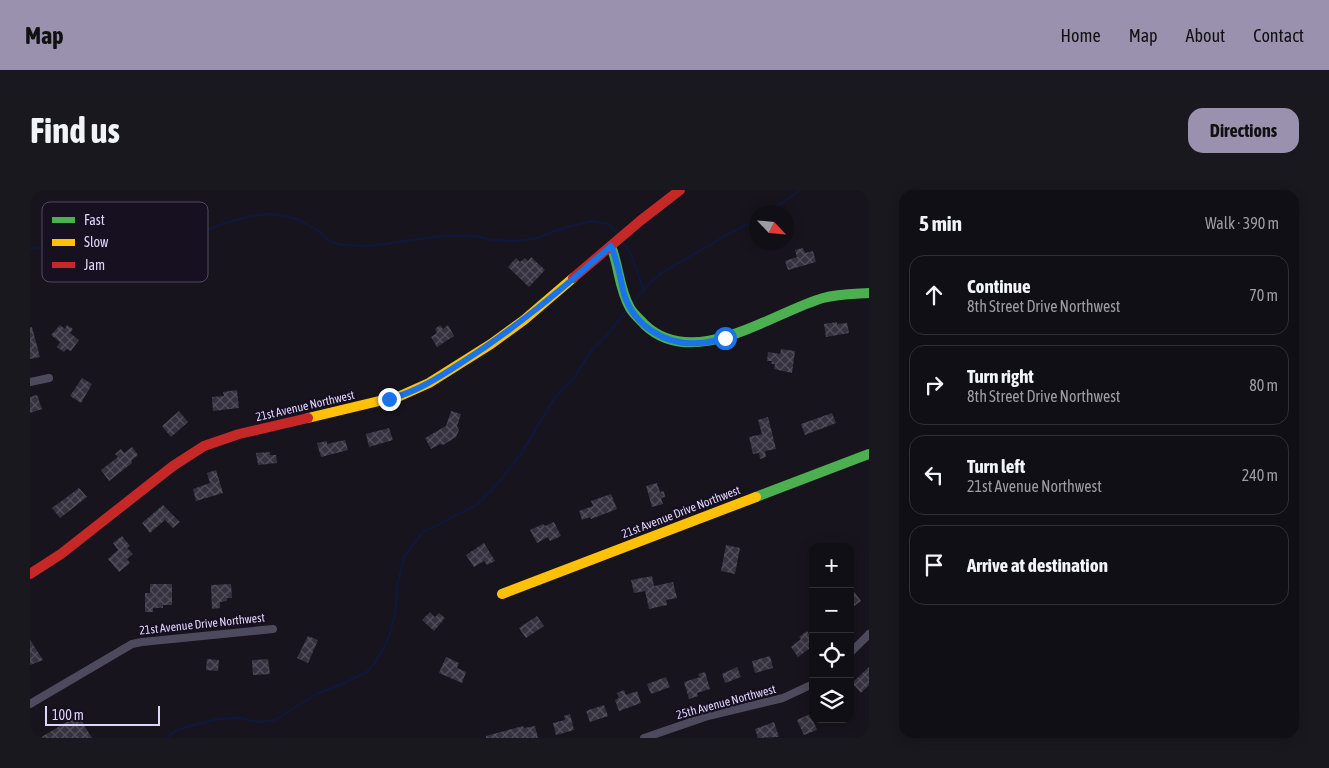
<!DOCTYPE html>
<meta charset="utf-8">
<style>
:root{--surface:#110f16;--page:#1a181f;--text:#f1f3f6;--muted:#9c9ca1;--line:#302f35;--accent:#9991ad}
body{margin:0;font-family:"Asap Condensed",sans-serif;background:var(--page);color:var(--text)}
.controls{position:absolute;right:15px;bottom:15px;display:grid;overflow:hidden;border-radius:10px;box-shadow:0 2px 12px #0003}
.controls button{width:45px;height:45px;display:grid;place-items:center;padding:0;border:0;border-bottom:1px solid var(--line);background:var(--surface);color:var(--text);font:25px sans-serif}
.compass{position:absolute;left:719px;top:15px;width:45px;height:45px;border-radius:50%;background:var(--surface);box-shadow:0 2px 12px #0003;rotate:116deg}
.scale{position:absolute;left:15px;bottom:12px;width:115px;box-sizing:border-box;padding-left:5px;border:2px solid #dfd5fa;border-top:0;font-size:14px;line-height:18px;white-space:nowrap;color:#dfd5fa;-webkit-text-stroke:4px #161021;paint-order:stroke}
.stop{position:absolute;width:15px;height:15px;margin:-11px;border:4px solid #1a73e8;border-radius:50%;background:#fff}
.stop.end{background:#1a73e8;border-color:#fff;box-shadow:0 1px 5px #0008}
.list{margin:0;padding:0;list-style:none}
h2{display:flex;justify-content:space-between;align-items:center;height:65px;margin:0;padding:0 20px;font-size:21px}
h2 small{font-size:16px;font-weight:400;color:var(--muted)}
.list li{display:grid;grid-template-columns:32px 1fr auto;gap:15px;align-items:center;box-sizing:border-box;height:80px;margin:0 10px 10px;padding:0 10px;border:1px solid var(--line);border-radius:15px}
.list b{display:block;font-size:19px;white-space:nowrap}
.list p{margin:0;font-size:16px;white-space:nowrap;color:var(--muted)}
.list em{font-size:16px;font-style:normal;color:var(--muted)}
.icon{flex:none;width:28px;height:28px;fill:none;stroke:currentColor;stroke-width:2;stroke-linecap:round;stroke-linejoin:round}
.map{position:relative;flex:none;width:839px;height:548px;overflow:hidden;border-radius:15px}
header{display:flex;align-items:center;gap:30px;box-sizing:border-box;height:70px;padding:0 25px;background:var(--accent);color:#111}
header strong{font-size:24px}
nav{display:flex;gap:28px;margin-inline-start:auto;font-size:18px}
.intro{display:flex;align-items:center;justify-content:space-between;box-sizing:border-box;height:120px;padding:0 30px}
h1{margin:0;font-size:35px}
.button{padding:12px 22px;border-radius:15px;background:var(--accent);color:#111;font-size:18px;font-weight:700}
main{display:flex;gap:30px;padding:0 30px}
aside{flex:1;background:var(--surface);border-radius:15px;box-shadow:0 2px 12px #0003}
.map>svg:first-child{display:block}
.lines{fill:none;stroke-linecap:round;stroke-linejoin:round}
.stream{stroke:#101738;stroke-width:2.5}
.building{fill:url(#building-cross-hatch)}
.street{stroke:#4d4a5d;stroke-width:8}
.fast{stroke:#4caf50;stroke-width:10}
.slow{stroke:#ffc107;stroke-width:10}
.jam{stroke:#c62828;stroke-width:10}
.route{stroke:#1a73e8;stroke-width:6}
.labels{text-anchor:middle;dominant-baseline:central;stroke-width:4.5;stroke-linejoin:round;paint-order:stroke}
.street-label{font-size:12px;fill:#dfd5fa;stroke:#161021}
.key{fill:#161021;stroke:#524b62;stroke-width:1}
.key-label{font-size:14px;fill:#dfd5fa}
</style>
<header>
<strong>Map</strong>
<nav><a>Home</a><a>Map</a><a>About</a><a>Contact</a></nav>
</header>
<div class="intro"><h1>Find us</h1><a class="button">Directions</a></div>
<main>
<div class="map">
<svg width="839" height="548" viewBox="0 0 839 548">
<defs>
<pattern id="building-cross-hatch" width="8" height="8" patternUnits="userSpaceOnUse" patternTransform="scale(1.25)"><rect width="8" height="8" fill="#37323f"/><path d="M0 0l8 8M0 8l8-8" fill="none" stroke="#544f5c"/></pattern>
</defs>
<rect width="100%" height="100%" fill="#17141d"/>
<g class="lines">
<!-- stream -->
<g class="stream">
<path d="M739,22L770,0"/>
<path d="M591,50L600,62L614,100"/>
<path d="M0,59L86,49L108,50L115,48L141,50L165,45L192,34L221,26L238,24L255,26L269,30L287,40L297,49L304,53L313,55L340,56L411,46H445L462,50L487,51L507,48L534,38L561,31L579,34L588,45"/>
<path d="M602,113L621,92L633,82L702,42L726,31"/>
<path d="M137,548L145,541L156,537L188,529L210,528L227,532L245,530L287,504L312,494L337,482L345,473L355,456L361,440L366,418L367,397L374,367L392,343L448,314L468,293L491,264L524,209L544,188L561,161L578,144L597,120"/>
</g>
</g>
<!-- building -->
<g class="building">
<path d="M773,58L775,63L783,61L786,72L758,80L755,71L767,67L765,60Z"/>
<path d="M501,67L515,80L499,97L478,77L486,68L490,72L495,68L498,71Z"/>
<path d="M807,132V134L817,133L819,143L796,147L794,134Z"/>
<path d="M30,135L35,139L37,135L43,139L40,143L49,150L41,161L37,159L34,162L27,157L30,152L21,145Z"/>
<path d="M410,135L413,139L418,135L424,146L407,157L401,147L407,143L405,139Z"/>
<path d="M0,137H2L10,167L0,169Z"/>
<path d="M751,159L765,161L762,183L744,179L745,174H741L742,171H737L738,162L750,164Z"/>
<path d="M52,188L62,194L51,213L40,206Z"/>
<path d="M207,200L209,218L183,221L182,207L194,206L193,202Z"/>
<path d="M7,205L12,219L0,223V207Z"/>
<path d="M149,221L158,232L141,247L132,236Z"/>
<path d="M421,221L431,224L427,236L429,240L426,247L413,255L410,254L401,259L395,248L416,236Z"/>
<path d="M802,223L806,233L775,245L771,234Z"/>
<path d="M738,227L746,259L735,261L736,267L730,269L729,263L723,264L719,247L732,244L728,230Z"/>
<path d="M359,238L363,250L339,257L336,244Z"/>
<path d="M315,250L318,260L291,267L287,253L297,251V254Z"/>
<path d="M102,257L108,265L101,271L102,273L79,291L71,280L88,267L85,264L91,259L94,263Z"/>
<path d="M240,262V265H246L247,273L228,275L226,263Z"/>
<path d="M186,280L193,303L166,311L163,299L180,293L177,283Z"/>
<path d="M627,293L630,302L634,301L635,307L631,308L633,314L622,317L616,296Z"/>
<path d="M49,298L57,307L30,328L22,318Z"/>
<path d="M581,304L587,319L561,329L560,327L552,330L549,321L563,316L561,311Z"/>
<path d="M133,315L150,332L143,338L135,330L120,343L112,333Z"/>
<path d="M524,332L531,346L520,351L518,347L507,353L500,340L513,334L515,336Z"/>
<path d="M92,346L100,356L97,358L103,364L97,369L100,373L89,382L78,369L88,360L83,353Z"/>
<path d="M454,353L465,371L457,375L454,371L444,377L436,365Z"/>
<path d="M696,355L710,358L705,384L691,381Z"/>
<path d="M622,386L624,396L643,392L647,408L636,410L637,415L619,419L615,401L604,403L601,390Z"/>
<path d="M120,394H142V415H133V418H123V422H115V403H120Z"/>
<path d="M201,394L202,408H197V411L190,412V418L182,419L181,395Z"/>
<path d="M820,396L831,411L820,419Z"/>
<path d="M400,422L405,427L409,423L415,428L404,441L392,430Z"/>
<path d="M507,426L514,436L496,448L489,438Z"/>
<path d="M777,441L783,449V456L768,467L761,457L771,449L769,447Z"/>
<path d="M278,446L288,450L278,473L267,468Z"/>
<path d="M0,450L13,470L0,475Z"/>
<path d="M740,466L743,478L725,483L722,471Z"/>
<path d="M416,467L429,473L427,478L436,482L432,493L409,483Z"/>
<path d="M177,469L189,470L188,481L176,480Z"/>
<path d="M238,469L240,484L223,485L222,470Z"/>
<path d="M707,477L711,487L695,493L692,484Z"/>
<path d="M839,477V495L831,503L822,493Z"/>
<path d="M675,482L680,499L667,503L668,506L659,509L654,492L670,487L668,484Z"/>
<path d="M636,487L640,497L621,504L617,494Z"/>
<path d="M594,500L596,505L607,501L611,513L589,521L585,510L589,508L587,503Z"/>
<path d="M574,515L578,526L560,532L556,521Z"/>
<path d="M540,524L544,540L526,545L523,533L535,530L534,526Z"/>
<path d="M780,524L787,540L774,545L767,530Z"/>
<path d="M48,525L62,548H10Z"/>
<path d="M744,532L749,547L728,548L725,539Z"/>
<path d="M493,536L494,538L505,536L508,548H456V546Z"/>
</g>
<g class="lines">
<!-- street -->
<g class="street">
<path d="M0,192L19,188"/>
<path d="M820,463L839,444"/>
<path d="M0,514L102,454L112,452L243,439"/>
<path d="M614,548L678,526L753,508L783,494"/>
</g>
<!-- fast -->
<g class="fast">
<path d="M581,56C589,76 589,99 600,118C604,125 610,129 615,135C664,181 742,123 793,108C808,104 824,104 839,103"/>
<path d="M726,307L839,264"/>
</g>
<!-- slow -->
<g class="slow">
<path d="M278,228L370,206L399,193L461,154L494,130L543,88"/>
<path d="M472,404L726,307"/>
</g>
<!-- jam -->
<g class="jam">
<path d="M543,88L610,31L650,0"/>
<path d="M0,384L31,364L143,276L174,256L209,244L278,228"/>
</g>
</g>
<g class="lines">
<!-- route -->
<path class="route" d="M359,209C386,202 408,188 431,173C486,138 532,99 581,56C588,72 590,88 594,104C604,136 636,156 669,153C678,153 687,150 695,148"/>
</g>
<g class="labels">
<!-- street labels -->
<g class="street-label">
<text transform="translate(275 216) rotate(-13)">21st Avenue Northwest</text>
<text transform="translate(651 322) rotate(-21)">21st Avenue Drive Northwest</text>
<text transform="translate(172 434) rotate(-6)">21st Avenue Drive Northwest</text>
<text transform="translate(696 512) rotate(-15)">25th Avenue Northwest</text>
</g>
</g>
<!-- legend -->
<rect x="12" y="12" width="166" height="80" rx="8" class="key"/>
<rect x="22" y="27" width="23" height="6" fill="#4caf50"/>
<rect x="22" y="49" width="23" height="7" fill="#ffc107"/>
<rect x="22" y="72" width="23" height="6" fill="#c62828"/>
<g class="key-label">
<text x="54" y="35">Fast</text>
<text x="54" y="57">Slow</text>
<text x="54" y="80">Jam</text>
</g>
</svg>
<div class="controls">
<button>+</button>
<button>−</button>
<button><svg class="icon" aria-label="locate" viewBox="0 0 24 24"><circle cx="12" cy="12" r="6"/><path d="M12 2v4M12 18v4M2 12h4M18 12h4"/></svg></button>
<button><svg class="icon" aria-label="layers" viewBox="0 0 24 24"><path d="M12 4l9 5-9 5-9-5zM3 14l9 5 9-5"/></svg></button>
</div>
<svg class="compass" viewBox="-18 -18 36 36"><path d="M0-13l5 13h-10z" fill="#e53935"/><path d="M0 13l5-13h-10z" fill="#9c9ca1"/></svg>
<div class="scale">100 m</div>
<div class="stop" style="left:695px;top:148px"></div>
<div class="stop end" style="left:359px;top:209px"></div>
</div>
<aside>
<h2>5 min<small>Walk · 390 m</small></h2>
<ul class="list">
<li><svg class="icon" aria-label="ahead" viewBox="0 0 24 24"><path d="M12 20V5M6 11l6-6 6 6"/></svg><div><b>Continue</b><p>8th Street Drive Northwest</p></div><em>70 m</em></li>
<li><svg class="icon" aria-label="right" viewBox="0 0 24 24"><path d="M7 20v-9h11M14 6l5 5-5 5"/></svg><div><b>Turn right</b><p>8th Street Drive Northwest</p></div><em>80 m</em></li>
<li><svg class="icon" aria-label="left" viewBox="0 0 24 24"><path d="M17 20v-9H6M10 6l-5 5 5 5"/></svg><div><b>Turn left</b><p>21st Avenue Northwest</p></div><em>240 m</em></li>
<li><svg class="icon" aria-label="arrive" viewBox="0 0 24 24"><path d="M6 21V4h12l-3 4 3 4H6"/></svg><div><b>Arrive at destination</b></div></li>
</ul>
</aside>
</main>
